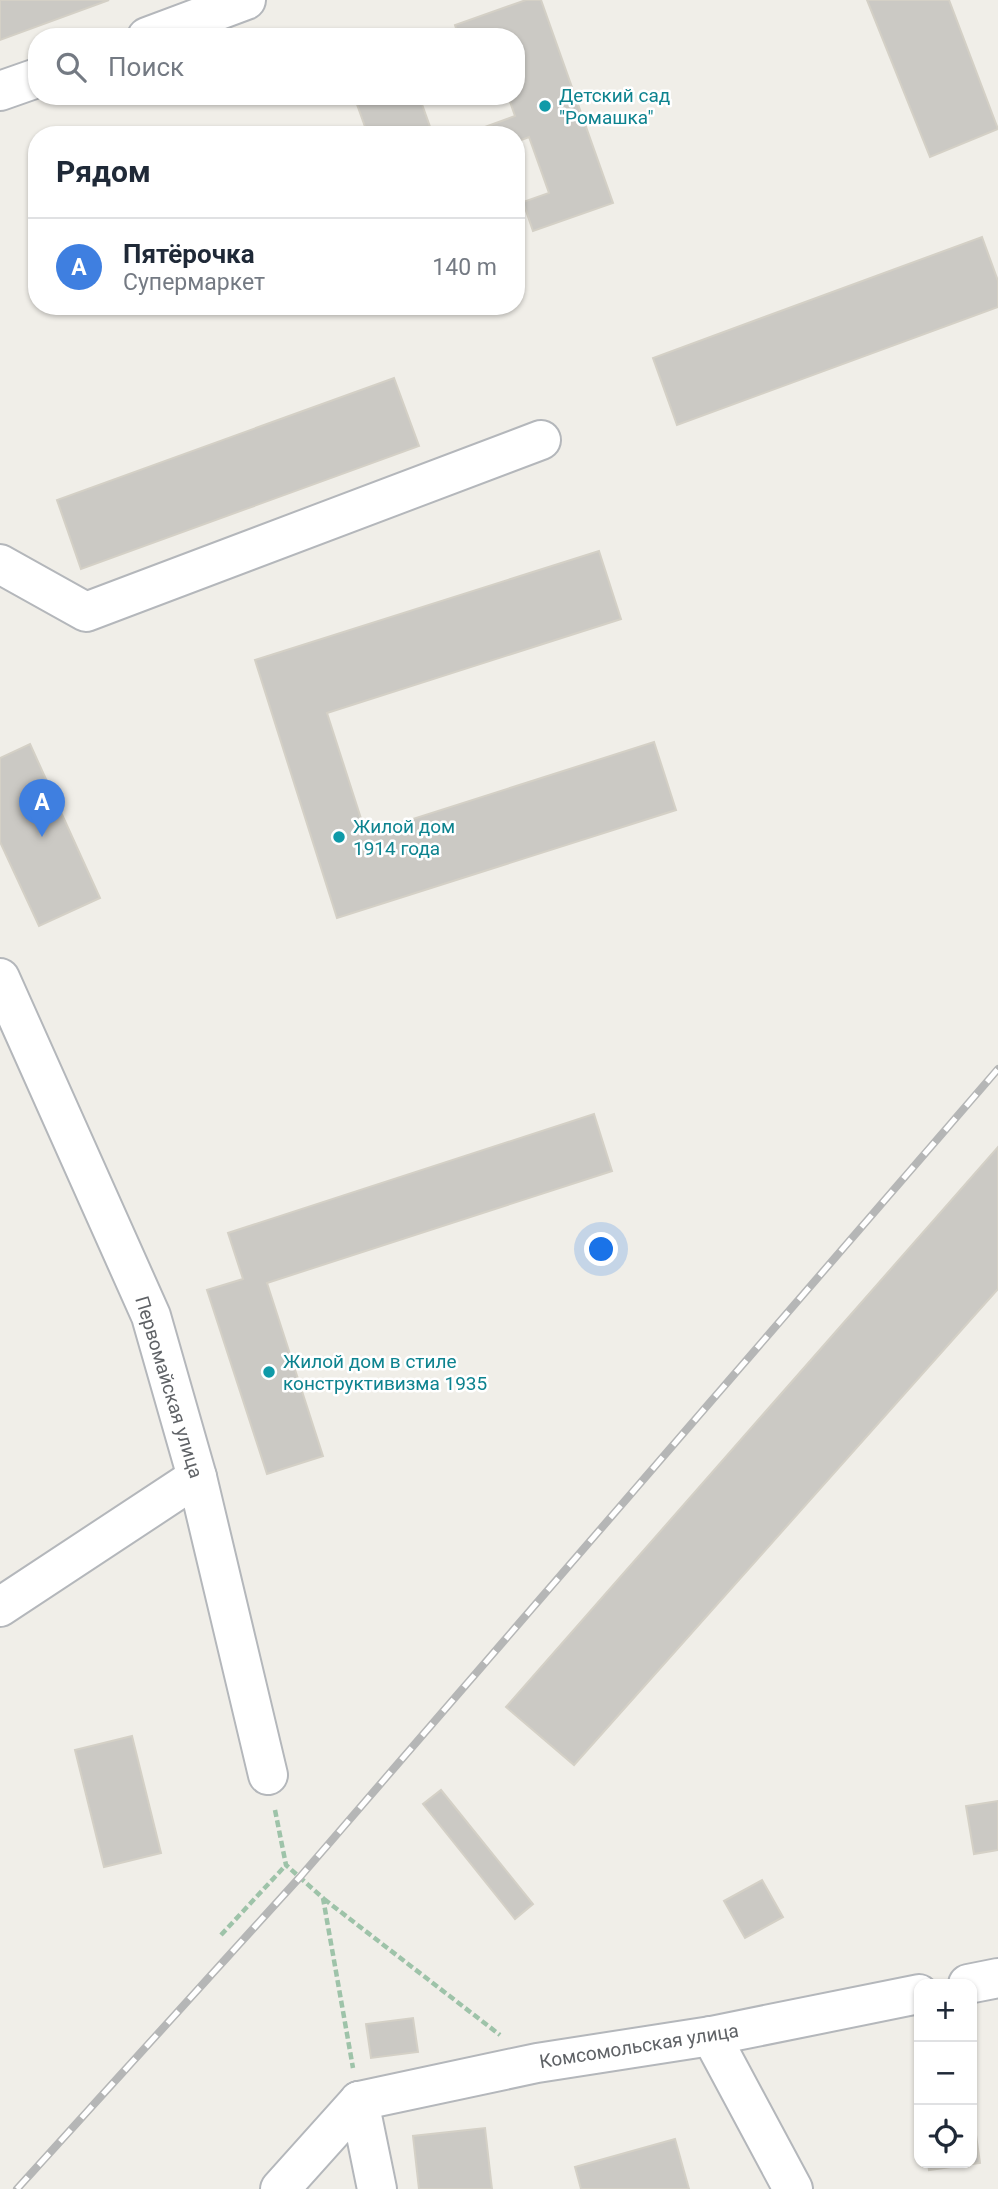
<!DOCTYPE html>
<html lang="ru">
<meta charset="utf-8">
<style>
:root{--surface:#fff;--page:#f6f6f7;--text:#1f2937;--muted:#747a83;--line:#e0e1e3;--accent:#dd4f40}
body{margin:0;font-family:Roboto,sans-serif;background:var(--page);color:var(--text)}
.controls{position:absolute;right:21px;bottom:21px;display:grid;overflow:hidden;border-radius:14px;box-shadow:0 2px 5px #0004}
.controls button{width:63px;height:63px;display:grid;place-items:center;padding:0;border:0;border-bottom:2px solid var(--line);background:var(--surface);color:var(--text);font:35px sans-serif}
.you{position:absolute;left:602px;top:1250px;width:24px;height:24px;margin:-18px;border:5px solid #fff;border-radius:50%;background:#1a73e8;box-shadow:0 0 0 10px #1a73e833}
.badge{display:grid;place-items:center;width:46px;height:46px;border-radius:50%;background:var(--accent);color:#fff;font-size:23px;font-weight:700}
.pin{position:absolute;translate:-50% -58px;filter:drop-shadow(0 2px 4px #0008)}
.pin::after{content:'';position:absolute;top:37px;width:24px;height:21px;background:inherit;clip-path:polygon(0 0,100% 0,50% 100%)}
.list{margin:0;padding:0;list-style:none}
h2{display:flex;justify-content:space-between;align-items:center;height:91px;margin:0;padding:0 28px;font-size:30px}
h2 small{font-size:23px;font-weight:400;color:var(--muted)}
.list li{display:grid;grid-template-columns:46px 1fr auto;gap:21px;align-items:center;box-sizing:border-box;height:98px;padding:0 28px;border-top:2px solid var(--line)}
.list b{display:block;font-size:26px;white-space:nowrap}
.list p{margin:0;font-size:23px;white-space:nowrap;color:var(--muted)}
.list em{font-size:23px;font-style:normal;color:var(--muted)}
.icon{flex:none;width:38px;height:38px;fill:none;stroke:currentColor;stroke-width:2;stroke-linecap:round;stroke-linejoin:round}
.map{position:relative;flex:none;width:998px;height:2189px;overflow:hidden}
.search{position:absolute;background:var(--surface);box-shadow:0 2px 5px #0004;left:28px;top:28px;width:497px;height:77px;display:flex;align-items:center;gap:18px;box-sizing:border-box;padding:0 24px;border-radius:28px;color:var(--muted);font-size:26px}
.panel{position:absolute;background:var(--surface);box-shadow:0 2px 5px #0004;left:28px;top:126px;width:497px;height:189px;border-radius:28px}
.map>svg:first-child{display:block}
.building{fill:#cbc9c4;stroke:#d4d0c6;stroke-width:2}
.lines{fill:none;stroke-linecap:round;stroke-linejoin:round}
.minor-casing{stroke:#b4b7bb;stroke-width:42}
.path{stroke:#9ec3a9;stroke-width:4.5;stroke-dasharray:7 3.5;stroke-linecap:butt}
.minor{stroke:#fff;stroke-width:38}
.rail-casing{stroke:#b5b6b6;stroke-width:8}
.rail{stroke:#fff;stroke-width:5;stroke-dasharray:16;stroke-linecap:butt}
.culture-dot{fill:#0f9aa8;stroke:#fff;stroke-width:2.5}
.labels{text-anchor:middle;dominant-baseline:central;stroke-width:5;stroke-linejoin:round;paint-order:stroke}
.culture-label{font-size:19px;fill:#0d838f;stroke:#fff;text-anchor:start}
.street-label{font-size:19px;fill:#5f6266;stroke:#fff}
</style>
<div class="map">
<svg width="998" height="2189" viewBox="0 0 998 2189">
<rect width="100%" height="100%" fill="#f0eee8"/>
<!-- building -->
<g class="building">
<path d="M0,0H109L0,40Z"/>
<path d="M526,0H541L613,203L533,231L523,202L549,193L529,137L516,142V135H463L515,116L508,96H516V37H459L455,25Z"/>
<path d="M867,0H949L998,129L930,157Z"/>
<path d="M354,96H419L433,135H368Z"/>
<path d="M982,237L998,281V307L677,425L653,358Z"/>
<path d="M394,378L419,446L81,569L57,500Z"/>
<path d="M599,551L621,619L327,713L366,834L654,742L676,810L337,918L255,660Z"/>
<path d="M30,744L100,898L39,926L0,842V758Z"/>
<path d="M594,1114L612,1171L267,1283L323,1456L267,1474L207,1290L243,1279L228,1233Z"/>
<path d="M998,1147V1289L574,1765L506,1707Z"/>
<path d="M132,1736L161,1853L104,1867L75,1750Z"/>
<path d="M441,1790L533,1904L515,1919L423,1804Z"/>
<path d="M998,1801V1850L974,1854L966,1806Z"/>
<path d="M762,1880L783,1917L745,1938L724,1901Z"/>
<path d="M413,2018L418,2052L371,2058L366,2024Z"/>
<path d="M974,2121L980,2163L929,2170L928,2163H972V2122Z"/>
<path d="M485,2128L492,2189H419L413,2136Z"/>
<path d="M675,2139L689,2189H581L575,2167Z"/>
</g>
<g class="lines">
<defs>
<g id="minor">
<path d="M147,37L246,0"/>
<path d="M0,91L37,78"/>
<path d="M0,564L86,612L541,440"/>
<path d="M0,978L151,1316L197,1477L268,1775"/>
<path d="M0,1607L197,1477"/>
<path d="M968,1984L998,1978"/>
<path d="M711,2036L793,2189"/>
<path d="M359,2101L537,2063L711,2036L919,1994"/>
<path d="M359,2101L377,2189"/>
<path d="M280,2189L359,2101"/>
</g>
</defs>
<!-- minor casing -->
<use href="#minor" class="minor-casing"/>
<!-- path -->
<g class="path">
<path d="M275,1810L286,1865L323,1898L353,2068"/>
<path d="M324,1899L500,2035"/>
<path d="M221,1935L286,1865"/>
</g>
<!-- minor -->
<use href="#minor" class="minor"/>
<defs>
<path id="rail" d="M17,2189L300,1877L998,1069"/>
</defs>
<!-- rail casing -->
<use href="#rail" class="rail-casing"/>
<!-- rail -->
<use href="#rail" class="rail"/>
</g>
<!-- markers -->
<g class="culture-dot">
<circle cx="545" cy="106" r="7"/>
<circle cx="339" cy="837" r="7"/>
<circle cx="269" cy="1372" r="7"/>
</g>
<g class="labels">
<!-- culture labels -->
<g class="culture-label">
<text x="559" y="95">Детский сад<tspan x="559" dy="22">"Ромашка"</tspan></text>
<text x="353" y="826">Жилой дом<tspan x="353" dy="22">1914 года</tspan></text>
<text x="283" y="1361">Жилой дом в стиле<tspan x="283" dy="22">конструктивизма 1935</tspan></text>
</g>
<!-- street labels -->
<g class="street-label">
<text transform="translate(169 1387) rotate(73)">Первомайская улица</text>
<text transform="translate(639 2046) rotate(-9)">Комсомольская улица</text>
</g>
</g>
</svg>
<div class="controls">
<button>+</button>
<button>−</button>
<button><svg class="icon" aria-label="locate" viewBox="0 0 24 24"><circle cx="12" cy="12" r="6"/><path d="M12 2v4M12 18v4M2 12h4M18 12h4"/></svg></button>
</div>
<div class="you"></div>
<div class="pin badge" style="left:42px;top:837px;background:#3f7fe0">A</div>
<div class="search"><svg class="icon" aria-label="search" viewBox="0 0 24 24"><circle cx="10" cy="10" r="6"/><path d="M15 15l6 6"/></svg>Поиск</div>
<section class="panel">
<h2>Рядом<small></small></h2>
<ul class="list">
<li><span class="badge" style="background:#3f7fe0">A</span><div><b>Пятёрочка</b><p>Супермаркет</p></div><em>140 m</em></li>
</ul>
</section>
</div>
